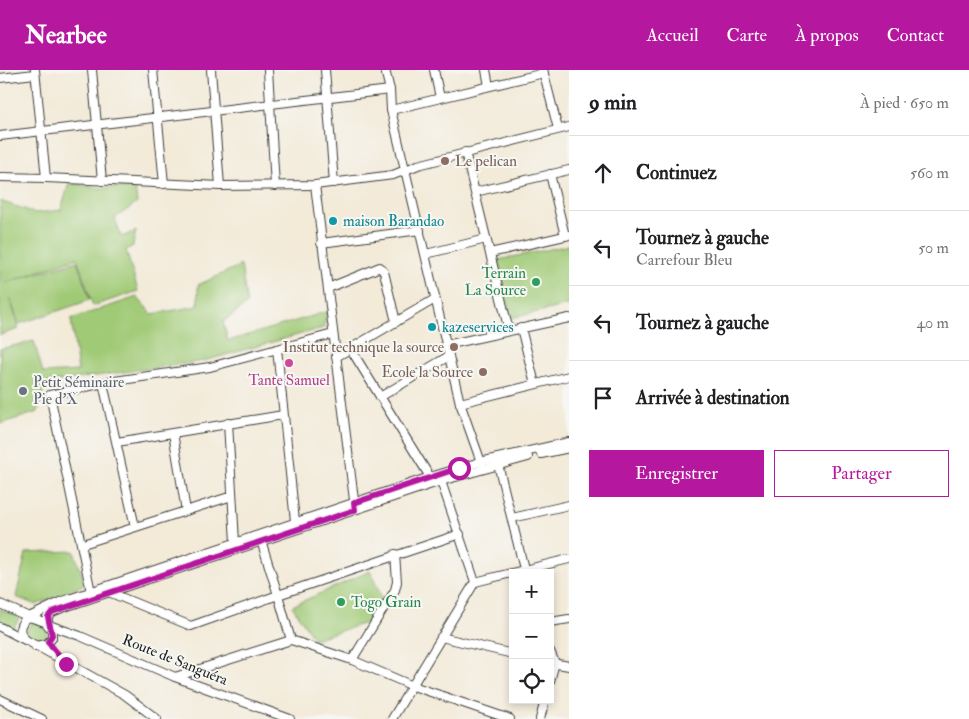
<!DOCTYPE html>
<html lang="fr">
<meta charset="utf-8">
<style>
:root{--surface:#fff;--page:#f6f6f6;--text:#202124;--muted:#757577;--line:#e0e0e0;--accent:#b5179e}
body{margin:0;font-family:"IM FELL Double Pica",serif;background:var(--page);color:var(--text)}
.controls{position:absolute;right:15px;bottom:15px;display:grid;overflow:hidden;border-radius:0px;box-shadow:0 2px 8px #0003}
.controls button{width:45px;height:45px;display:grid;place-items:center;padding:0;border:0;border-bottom:1px solid var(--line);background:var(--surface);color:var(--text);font:25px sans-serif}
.stop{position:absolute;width:15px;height:15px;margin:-11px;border:4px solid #b5179e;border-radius:50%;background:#fff}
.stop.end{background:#b5179e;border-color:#fff;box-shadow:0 1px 5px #0008}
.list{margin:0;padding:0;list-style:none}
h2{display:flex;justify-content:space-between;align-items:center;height:65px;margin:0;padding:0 20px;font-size:21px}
h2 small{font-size:16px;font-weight:400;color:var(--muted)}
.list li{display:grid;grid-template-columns:32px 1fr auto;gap:15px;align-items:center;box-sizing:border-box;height:75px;padding:0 20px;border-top:1px solid var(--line)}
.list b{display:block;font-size:19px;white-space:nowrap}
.list p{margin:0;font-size:16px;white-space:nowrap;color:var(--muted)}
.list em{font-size:16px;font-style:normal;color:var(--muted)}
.actions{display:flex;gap:10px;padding:15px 20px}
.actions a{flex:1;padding:11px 0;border:1px solid var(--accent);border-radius:0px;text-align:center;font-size:18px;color:var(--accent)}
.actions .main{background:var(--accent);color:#fff}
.icon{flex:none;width:28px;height:28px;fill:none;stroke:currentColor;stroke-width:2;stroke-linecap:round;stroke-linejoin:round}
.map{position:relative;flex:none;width:569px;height:649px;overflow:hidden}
header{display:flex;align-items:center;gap:30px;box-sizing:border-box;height:70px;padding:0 25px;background:var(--accent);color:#fff}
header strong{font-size:24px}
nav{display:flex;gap:28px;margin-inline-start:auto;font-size:18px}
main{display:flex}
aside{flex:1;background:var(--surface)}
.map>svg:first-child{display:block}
.green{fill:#a0ca76;stroke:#5e7349}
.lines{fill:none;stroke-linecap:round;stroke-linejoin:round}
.minor-casing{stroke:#3c3b38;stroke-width:10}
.minor{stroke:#fff;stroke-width:8}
.route{stroke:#b5179e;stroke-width:6}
.education-dot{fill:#8d6e63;stroke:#f6f6f2;stroke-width:2}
.culture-dot{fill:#0f9aa8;stroke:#f6f6f2;stroke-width:2}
.leisure-dot{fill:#2e9e5b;stroke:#f6f6f2;stroke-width:2}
.hotel-dot{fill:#d1479c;stroke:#f6f6f2;stroke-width:2}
.worship-dot{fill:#6b7280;stroke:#f6f6f2;stroke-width:2}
.labels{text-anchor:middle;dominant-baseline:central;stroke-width:4;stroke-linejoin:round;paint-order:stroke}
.education-label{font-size:15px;fill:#785e54;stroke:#f6f6f2;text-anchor:end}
.culture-label{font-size:15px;fill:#0d838f;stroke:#f6f6f2;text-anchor:start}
.leisure-label{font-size:15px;fill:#27864d;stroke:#f6f6f2;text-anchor:end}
.hotel-label{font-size:15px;fill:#b23c85;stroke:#f6f6f2}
.worship-label{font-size:15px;fill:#5b616d;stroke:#f6f6f2;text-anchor:start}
.street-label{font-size:15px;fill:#1c1c1c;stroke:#f6f6f2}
</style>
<header>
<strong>Nearbee</strong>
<nav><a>Accueil</a><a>Carte</a><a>À propos</a><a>Contact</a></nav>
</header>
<main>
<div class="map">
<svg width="569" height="649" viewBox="0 0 569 649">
<rect width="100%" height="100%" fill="#f6f6f2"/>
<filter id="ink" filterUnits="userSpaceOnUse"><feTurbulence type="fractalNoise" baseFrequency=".02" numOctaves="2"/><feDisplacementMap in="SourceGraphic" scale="10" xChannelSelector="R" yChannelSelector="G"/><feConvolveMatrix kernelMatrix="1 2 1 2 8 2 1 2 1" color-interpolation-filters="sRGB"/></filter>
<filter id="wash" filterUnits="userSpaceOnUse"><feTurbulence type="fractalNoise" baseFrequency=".0096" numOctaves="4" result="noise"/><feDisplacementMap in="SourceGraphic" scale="20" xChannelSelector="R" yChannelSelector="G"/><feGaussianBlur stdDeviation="1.12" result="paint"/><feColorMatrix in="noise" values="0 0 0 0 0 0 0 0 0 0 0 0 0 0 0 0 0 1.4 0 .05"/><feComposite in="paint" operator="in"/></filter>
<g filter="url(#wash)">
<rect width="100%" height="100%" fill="#f3ead8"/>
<!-- green -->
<g class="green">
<path d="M69,113L100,118L135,117L137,133L115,148L121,167L136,161L133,176L126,180L138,221L93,236L77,188L5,213L77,191L90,230L19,254L10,228L19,259L0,265V131L36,143L61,140Z"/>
<path d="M569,175V235L511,248L498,190Z"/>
<path d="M241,195L247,234L223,252L228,271L329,241L323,258L204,291L45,313L38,342L0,354V279L34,271L43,303L78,301L71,249L137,227L152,244L198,236V215Z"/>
<path d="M74,481L85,514L36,535L16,527L26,483Z"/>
<path d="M370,501L382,528L369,552L314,569L292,536Z"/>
<path d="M0,539L20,547L13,559L0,552Z"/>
<circle cx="37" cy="562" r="10"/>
</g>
</g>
<g filter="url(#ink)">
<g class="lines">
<defs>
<g id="minor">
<path d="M35,0L46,108L220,116L315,115L393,105L418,95L569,57"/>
<path d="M92,0L102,111"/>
<path d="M153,0L164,114"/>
<path d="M211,0L220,116"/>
<path d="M268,0L275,116"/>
<path d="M325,0L334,113"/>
<path d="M385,0L390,20L391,40L460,333L482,395"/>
<path d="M434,0L440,28"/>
<path d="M486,0L489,16"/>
<path d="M543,0L558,59"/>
<path d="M0,8L35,4"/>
<path d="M391,40L544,3"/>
<path d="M0,66L390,20"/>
<path d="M465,82L509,261"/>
<path d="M550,104L565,166"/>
<path d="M0,107L46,108"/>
<path d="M315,115L355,438"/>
<path d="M475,122L569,100"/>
<path d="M321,173L420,160"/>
<path d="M490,183L569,165"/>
<path d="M426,184L486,169"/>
<path d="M328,218L380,197L384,202L396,252"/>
<path d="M521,258L535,314"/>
<path d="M446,275L569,248"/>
<path d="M350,278L430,407"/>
<path d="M277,279L295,451"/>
<path d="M336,287L435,229"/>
<path d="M103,313L135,457"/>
<path d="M380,327L449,286"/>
<path d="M460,333L569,306"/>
<path d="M228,353L235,472"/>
<path d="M173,363L186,441"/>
<path d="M117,372L283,345"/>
<path d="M541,384L569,378"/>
<path d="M498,394L525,503"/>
<path d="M441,411L475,512"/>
<path d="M512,448L569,435"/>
<path d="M260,467L278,525L460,464"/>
<path d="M83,474L232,426"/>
<path d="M91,522L50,325L108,312L210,297L333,264"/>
<path d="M111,523L191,556L278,525L291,570"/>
<path d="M0,534L29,547"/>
<path d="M29,547L60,532L430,407L480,392L569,372"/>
<path d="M550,552L569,549"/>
<path d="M49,555L47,547L52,542L62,538L441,411L528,387"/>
<path d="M49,555L80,566L175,607L290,649"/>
<path d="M0,557L25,570"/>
<path d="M441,567L513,584"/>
<path d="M35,576L47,574L52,568V560L45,552L29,547C19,553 17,561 26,570L125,625L157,649"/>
<path d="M550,581L555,593L550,611"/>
<path d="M352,590L395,520L397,512L395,484"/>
<path d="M552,593L569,596"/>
<path d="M175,607L291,570L352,590L413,616L510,649"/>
<path d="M0,629L42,649"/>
<path d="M392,649L475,512L569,489"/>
<path d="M540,649L545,630"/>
</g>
</defs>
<!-- minor casing -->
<use href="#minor" class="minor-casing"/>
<!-- minor -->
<use href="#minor" class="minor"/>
</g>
</g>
<g class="lines" filter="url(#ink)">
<!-- route -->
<path class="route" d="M66,594L48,572L52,565L48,547L52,542L355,440L354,433L459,398"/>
</g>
<!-- markers -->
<g class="education-dot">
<circle cx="445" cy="91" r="5"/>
<circle cx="454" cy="277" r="5"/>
<circle cx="483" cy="302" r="5"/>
</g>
<g class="culture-dot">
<circle cx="333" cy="151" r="5"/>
<circle cx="432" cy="257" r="5"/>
</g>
<g class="leisure-dot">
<circle cx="536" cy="212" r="5"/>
<circle cx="341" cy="532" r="5"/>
</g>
<circle class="hotel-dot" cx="289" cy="293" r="5"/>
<circle class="worship-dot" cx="23" cy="321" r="5"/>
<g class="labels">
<!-- education labels -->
<g class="education-label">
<text x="455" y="91" text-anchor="start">Le pelican</text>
<text x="444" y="277">Institut technique la source</text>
<text x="473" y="302">Ecole la Source</text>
</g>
<!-- culture labels -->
<g class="culture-label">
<text x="343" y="151">maison Barandao</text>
<text x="442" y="257">kazeservices</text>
</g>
<!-- leisure labels -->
<g class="leisure-label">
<text x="526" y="203">Terrain<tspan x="526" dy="17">La Source</tspan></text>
<text x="351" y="532" text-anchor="start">Togo Grain</text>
</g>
<!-- hotel labels -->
<g class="hotel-label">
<text x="289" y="310">Tante Samuel</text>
</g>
<!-- worship labels -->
<g class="worship-label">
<text x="33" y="312">Petit Séminaire<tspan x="33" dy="17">Pie d'X</tspan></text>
</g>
<!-- street labels -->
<g class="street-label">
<text transform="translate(175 590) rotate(22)">Route de Sanguéra</text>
</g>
</g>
</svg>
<div class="controls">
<button>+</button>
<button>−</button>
<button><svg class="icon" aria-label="locate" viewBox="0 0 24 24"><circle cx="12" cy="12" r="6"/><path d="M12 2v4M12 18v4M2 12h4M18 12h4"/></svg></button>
</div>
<div class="stop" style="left:459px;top:398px"></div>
<div class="stop end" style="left:66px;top:594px"></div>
</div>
<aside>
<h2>9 min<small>À pied · 650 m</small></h2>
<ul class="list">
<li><svg class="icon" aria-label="ahead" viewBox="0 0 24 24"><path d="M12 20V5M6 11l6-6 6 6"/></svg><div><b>Continuez</b></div><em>560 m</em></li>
<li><svg class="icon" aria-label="left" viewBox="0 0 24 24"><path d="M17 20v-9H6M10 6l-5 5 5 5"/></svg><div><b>Tournez à gauche</b><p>Carrefour Bleu</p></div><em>50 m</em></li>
<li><svg class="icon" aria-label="left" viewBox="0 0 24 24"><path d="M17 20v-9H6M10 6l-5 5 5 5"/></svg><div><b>Tournez à gauche</b></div><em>40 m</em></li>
<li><svg class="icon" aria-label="arrive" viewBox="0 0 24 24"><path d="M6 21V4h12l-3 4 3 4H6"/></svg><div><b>Arrivée à destination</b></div></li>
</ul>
<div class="actions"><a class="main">Enregistrer</a><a>Partager</a></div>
</aside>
</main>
